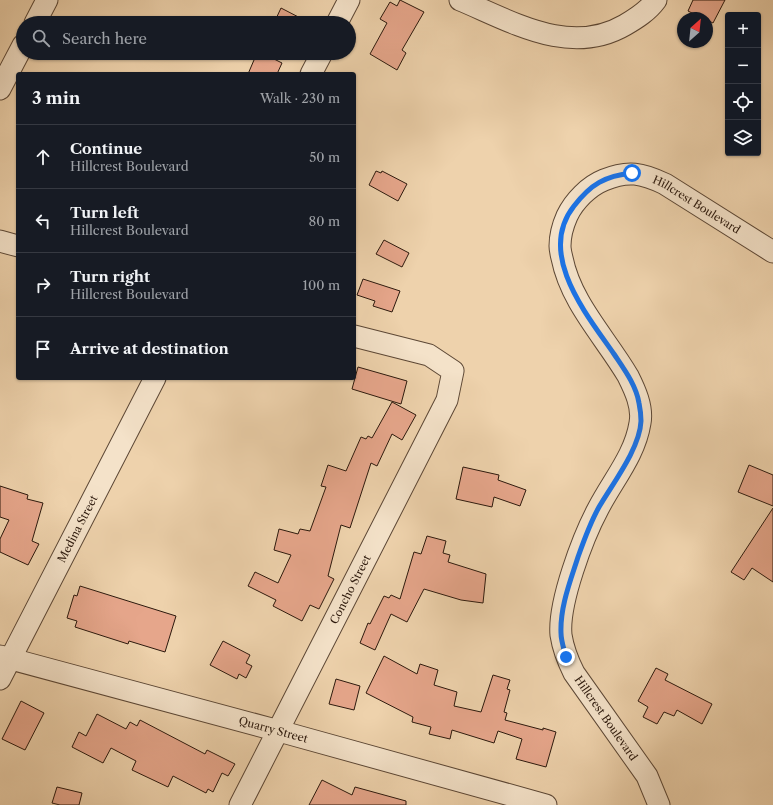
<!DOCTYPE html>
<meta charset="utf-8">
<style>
:root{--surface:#171b24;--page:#20242c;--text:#f1f3f6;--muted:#9ea1a6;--line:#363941}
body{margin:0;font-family:"Libre Caslon Text",serif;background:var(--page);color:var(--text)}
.controls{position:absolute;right:12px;top:12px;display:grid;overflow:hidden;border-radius:4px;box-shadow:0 1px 3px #0004}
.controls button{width:36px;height:36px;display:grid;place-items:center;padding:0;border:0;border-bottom:1px solid var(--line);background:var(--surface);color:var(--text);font:20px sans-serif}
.compass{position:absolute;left:677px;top:12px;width:36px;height:36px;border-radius:50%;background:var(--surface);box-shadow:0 1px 3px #0004;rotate:27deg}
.stop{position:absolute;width:12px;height:12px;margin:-9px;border:3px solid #1a73e8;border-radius:50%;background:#fff}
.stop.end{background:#1a73e8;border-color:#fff;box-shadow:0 1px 4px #0008}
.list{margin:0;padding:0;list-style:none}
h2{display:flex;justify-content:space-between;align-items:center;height:52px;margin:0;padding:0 16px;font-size:17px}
h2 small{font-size:13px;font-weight:400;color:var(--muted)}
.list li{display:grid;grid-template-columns:26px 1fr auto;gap:12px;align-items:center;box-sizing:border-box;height:64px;padding:0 16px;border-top:1px solid var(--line)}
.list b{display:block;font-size:15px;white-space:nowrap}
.list p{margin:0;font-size:13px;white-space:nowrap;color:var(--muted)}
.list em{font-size:13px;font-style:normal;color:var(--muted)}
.icon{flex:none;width:22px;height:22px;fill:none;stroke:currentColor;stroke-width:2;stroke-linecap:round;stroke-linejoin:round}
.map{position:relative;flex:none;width:773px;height:805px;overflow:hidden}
.search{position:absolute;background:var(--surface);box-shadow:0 1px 3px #0004;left:16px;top:16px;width:340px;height:44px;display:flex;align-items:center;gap:10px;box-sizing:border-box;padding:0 14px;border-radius:22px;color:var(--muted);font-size:15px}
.panel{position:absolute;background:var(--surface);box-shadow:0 1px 3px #0004;left:16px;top:72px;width:340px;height:308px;border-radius:4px}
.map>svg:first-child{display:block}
.building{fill:#e6a68b;stroke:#2c190d}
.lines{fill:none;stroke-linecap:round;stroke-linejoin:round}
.minor-casing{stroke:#5c4735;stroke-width:23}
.minor{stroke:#f4e2c9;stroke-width:21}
.route{stroke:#1a73e8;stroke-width:5}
.labels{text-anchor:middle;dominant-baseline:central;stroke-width:4;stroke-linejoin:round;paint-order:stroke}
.street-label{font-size:11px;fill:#2c190d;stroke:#f4e2c9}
</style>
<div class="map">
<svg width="773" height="805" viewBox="0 0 773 805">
<rect width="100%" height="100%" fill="#eed2ac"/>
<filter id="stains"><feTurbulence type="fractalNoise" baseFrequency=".005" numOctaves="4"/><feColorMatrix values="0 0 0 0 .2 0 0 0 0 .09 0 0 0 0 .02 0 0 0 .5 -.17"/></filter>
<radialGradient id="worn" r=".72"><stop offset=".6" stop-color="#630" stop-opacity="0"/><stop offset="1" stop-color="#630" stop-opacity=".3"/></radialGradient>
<!-- building -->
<g class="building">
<path d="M400,0L424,12L402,50L406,53L397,70L370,54L387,23L380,19L390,2L397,6Z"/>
<path d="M693,0H725L713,23L707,20V18H702L688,11Z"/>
<path d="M281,8L310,23H274Z"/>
<path d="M257,53H262L282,63L277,74H248Z"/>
<path d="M376,171L381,173L382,171L407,184L398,201L369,185Z"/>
<path d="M384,240L409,253L402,267L376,254Z"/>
<path d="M363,279L400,291L392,312L373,306L375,301L357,295Z"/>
<path d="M358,367L407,381L401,404L352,389Z"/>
<path d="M392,402L416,415L402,440L392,434L377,466L371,463L350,528L341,525L328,576L334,579L319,609L310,605L302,621L273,606L276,600L248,586L255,572L278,583L291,555L274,550L279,529L298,534L300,529L310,531L326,487L321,486L328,465L346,471L361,437L366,439L368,436L372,438Z"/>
<path d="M749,465L773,475V506L738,492Z"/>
<path d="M463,467L499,475L498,480L526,490L520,506L494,497L492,507L456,499Z"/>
<path d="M0,486L28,495L27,499L43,503L32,541L39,544L28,565L0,552V539L9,520L0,517Z"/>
<path d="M773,508V582L752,568L744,580L731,572Z"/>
<path d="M427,536L446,541L443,553L450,555L448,562L486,574L483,603L461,600L424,589L407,622L391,614L375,650L360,643L368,623L370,624L384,596L389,598L391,595L400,599L414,552L421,554Z"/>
<path d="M80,586L176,616L165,652L129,641L128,644L75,627L77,621L67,618L74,595L77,596Z"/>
<path d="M223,641L250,655L246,663L252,666L246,678L239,674L237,679L210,665Z"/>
<path d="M384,656L417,674L420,664L438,670L434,685L457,692L454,706L481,712L493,675L510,680L507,689L510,690L504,712L507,713L505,720L543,730V728L556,732L546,767L516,759L522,739L498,731L494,743L452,730L450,739L429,734L431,727L412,722L413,717L366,693Z"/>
<path d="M656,668L668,674L665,680L712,704L702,724L677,710L674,716L664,712L657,724L643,717L648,707L638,701Z"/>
<path d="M336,679L360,686L354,710L329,704Z"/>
<path d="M21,701L44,713L25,750L2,739Z"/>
<path d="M97,714L126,729L130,722L137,726L140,720L205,754L207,750L235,764L228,776L222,773L213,792L208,789L206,793L173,776L168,787L132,770L136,761L111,748L103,763L72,747L79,732L86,736Z"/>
<path d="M322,780L352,795L355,787L406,801V805H309Z"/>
<path d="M57,787L82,793L79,805H60L52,803Z"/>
</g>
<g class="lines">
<defs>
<g id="minor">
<path d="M460,0C513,22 570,57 625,25C637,18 648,11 656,0"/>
<path d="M35,23L47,0"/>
<path d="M337,23L349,0"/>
<path d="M311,74L322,53"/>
<path d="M0,89L23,45"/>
<path d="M0,241L18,246"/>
<path id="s1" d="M0,656L279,731L546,805"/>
<path id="s2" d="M0,679L155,378"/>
<path id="s3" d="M240,805L447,400L453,371L429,355L354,336"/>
<path id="s4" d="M659,805L647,776L574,673C568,661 563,648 561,635C558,603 583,537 598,509C613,480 635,455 640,423C643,407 635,390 628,376C605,337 571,303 562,258C561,254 560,250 560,246C560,236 563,225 567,216C574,201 589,186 604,180C628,170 642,173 665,184L773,252"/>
</g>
</defs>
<!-- minor casing -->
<use href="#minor" class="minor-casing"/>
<!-- minor -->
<use href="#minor" class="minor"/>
</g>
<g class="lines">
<!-- route -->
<path class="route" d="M566,657C564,649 561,641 561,633C560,607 570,582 578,557C584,540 590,523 599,507C613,483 640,448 641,421C641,415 640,408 639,403C636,385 624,369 614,354C587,315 536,254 574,206C591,184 605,176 632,173"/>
</g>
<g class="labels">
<!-- street labels -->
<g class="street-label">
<text stroke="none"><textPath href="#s4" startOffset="809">Hillcrest Boulevard</textPath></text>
<text stroke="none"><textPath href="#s2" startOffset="169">Medina Street</textPath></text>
<text stroke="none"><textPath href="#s3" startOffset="242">Concho Street</textPath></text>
<text transform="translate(606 718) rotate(55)">Hillcrest Boulevard</text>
<text stroke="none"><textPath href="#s1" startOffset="283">Quarry Street</textPath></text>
</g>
</g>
<rect width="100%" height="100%" filter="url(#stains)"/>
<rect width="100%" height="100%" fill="url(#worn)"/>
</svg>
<div class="controls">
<button>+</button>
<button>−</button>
<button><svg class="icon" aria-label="locate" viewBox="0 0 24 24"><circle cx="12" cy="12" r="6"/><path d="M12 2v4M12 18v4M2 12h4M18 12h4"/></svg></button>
<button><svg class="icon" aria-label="layers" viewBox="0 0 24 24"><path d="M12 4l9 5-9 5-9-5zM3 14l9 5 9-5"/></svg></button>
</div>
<svg class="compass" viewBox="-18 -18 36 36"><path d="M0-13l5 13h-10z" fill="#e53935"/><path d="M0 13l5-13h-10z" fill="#9ea1a6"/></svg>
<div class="stop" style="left:632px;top:173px"></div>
<div class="stop end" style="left:566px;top:657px"></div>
<div class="search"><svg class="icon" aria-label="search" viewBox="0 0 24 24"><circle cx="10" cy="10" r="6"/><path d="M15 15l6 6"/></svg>Search here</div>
<section class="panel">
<h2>3 min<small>Walk · 230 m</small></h2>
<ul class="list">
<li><svg class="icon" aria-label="ahead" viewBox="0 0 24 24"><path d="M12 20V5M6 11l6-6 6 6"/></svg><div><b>Continue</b><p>Hillcrest Boulevard</p></div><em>50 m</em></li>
<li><svg class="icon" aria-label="left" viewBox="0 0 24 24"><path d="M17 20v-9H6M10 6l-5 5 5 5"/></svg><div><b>Turn left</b><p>Hillcrest Boulevard</p></div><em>80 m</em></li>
<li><svg class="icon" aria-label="right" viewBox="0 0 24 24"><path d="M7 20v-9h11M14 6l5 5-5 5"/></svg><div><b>Turn right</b><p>Hillcrest Boulevard</p></div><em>100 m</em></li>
<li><svg class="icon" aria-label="arrive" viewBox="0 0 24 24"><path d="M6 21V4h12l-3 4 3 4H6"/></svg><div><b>Arrive at destination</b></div></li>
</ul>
</section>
</div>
